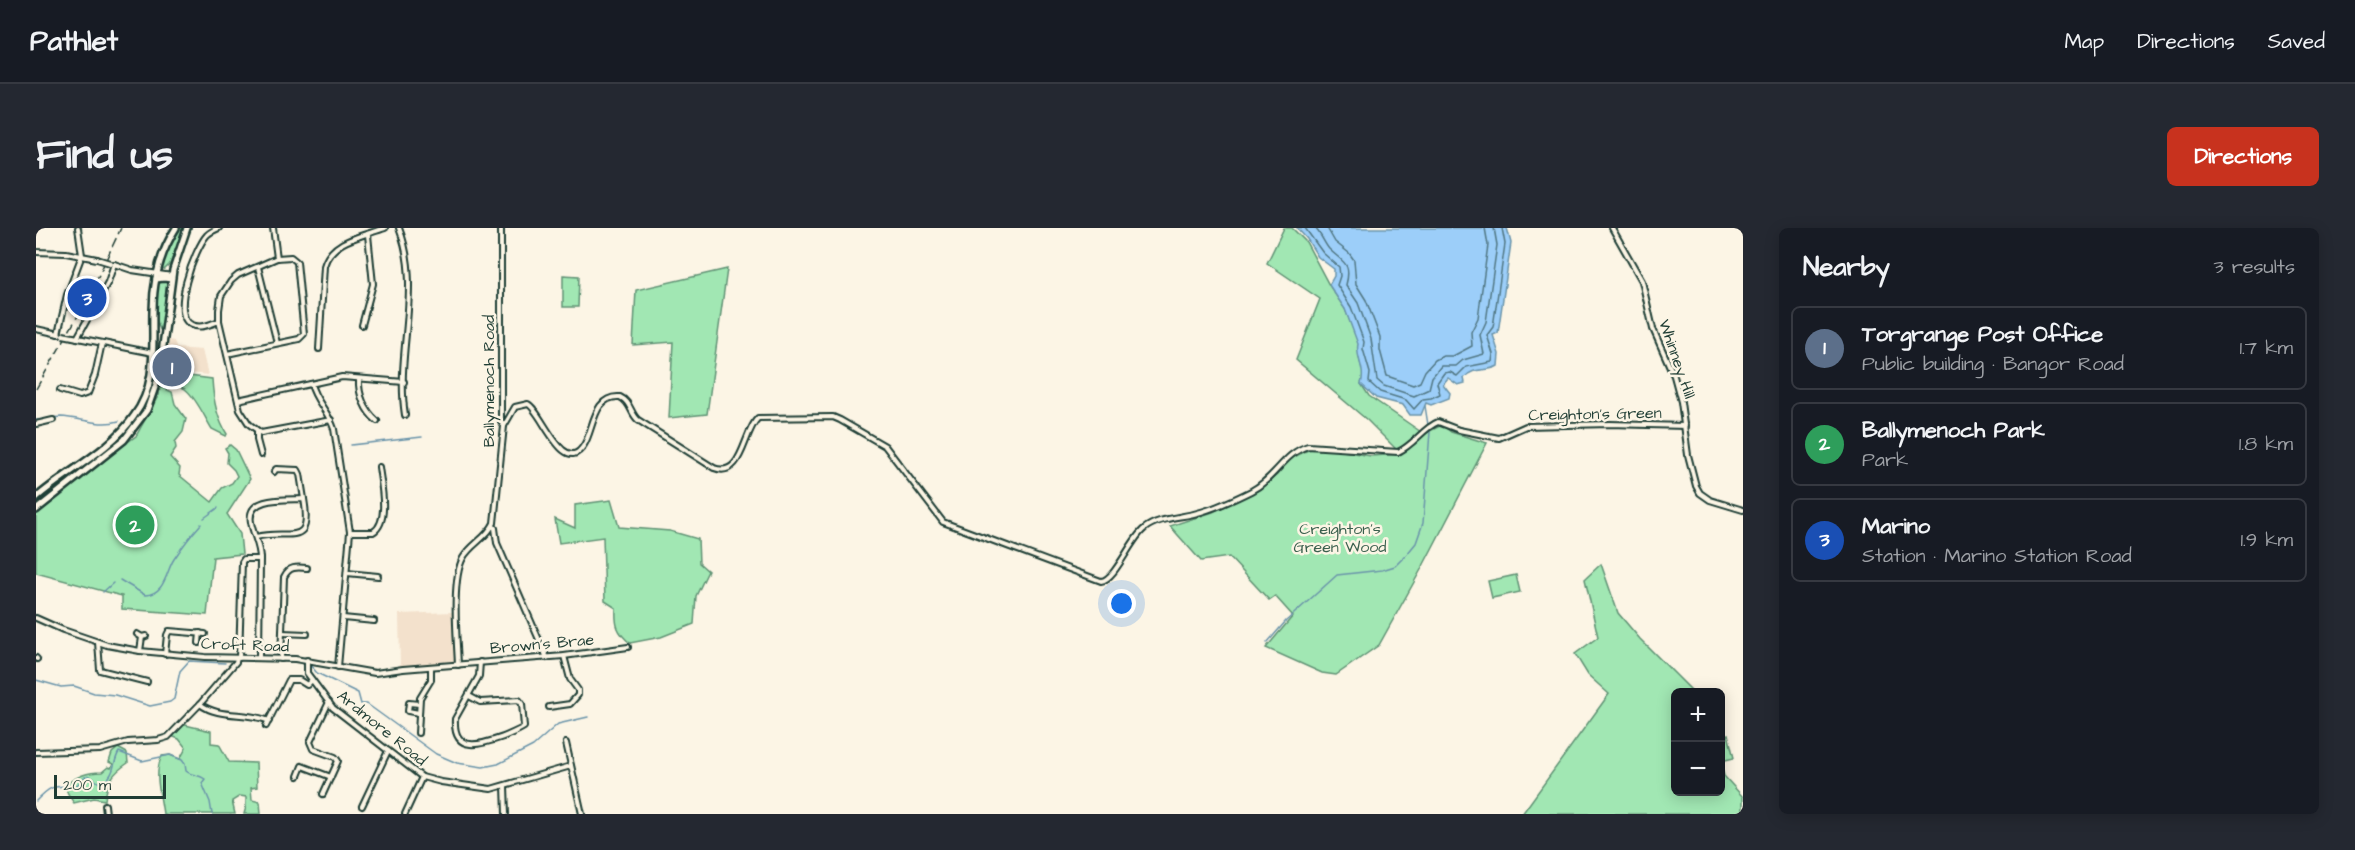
<!DOCTYPE html>
<meta charset="utf-8">
<style>
:root{--surface:#171b24;--page:#242831;--text:#f1f3f6;--muted:#9ea1a6;--line:#363941;--accent:#c8321e}
body{margin:0;font-family:"Architects Daughter",sans-serif;background:var(--page);color:var(--text)}
.controls{position:absolute;right:18px;bottom:18px;display:grid;overflow:hidden;border-radius:9px;box-shadow:0 3px 15px #0003}
.controls button{width:54px;height:54px;display:grid;place-items:center;padding:0;border:0;border-bottom:2px solid var(--line);background:var(--surface);color:var(--text);font:30px sans-serif}
.scale{position:absolute;left:18px;bottom:15px;width:112px;box-sizing:border-box;padding-left:6px;border:3px solid #1f3d34;border-top:0;font-size:16px;line-height:21px;white-space:nowrap;color:#1f3d34;-webkit-text-stroke:4px #fcf5e5;paint-order:stroke}
.you{position:absolute;left:1086px;top:376px;width:21px;height:21px;margin:-15px;border:4px solid #fff;border-radius:50%;background:#1a73e8;box-shadow:0 0 0 9px #1a73e833}
.badge{display:grid;place-items:center;width:39px;height:39px;border-radius:50%;background:var(--accent);color:#fff;font-size:20px;font-weight:700}
.pin{position:absolute;translate:-50% -50%;border:3px solid #fff;box-shadow:0 2px 6px #0006}
.list{margin:0;padding:0;list-style:none}
h2{display:flex;justify-content:space-between;align-items:center;height:78px;margin:0;padding:0 24px;font-size:26px}
h2 small{font-size:20px;font-weight:400;color:var(--muted)}
.list li{display:grid;grid-template-columns:39px 1fr auto;gap:18px;align-items:center;box-sizing:border-box;height:84px;margin:0 12px 12px;padding:0 12px;border:2px solid var(--line);border-radius:9px}
.list b{display:block;font-size:22px;white-space:nowrap}
.list p{margin:0;font-size:20px;white-space:nowrap;color:var(--muted)}
.list em{font-size:20px;font-style:normal;color:var(--muted)}
.map{position:relative;flex:none;width:1707px;height:586px;overflow:hidden;border-radius:9px}
header{display:flex;align-items:center;gap:36px;box-sizing:border-box;height:84px;padding:0 30px;background:var(--surface);border-bottom:2px solid var(--line)}
header strong{font-size:28px}
nav{display:flex;gap:33px;margin-inline-start:auto;font-size:21px}
.intro{display:flex;align-items:center;justify-content:space-between;box-sizing:border-box;height:144px;padding:0 36px}
h1{margin:0;font-size:42px}
.button{padding:15px 27px;border-radius:9px;background:var(--accent);color:#fff;font-size:21px;font-weight:700}
main{display:flex;gap:36px;padding:0 36px}
aside{flex:1;background:var(--surface);border-radius:9px;box-shadow:0 3px 15px #0003}
.map>svg:first-child{display:block}
.built{fill:#f3e1cc}
.green{fill:#a1e7b3;stroke:#609274;stroke-width:1.5}
.water{fill:#9ccef9;stroke:#6a94aa;stroke-width:1.5}
.lines{fill:none;stroke-linecap:round;stroke-linejoin:round}
.shore{stroke:#517783;stroke-width:1.5}
.stream{stroke:#6a94aa;stroke-width:1.5}
.minor-casing{stroke:#1f3d34;stroke-width:8}
.highway-casing{stroke:#1f3d34;stroke-width:10}
.minor{stroke:#fcf5e5;stroke-width:4}
.highway{stroke:#fcf5e5;stroke-width:5}
.rail{stroke:#1f3d34;stroke-width:1.5;stroke-dasharray:9 4.5;stroke-linecap:butt}
.minor-bridge-casing{stroke:#1f3d34;stroke-width:8;stroke-linecap:butt}
.minor-bridge{stroke:#fcf5e5;stroke-width:4}
.labels{text-anchor:middle;dominant-baseline:central;stroke-width:5;stroke-linejoin:round;paint-order:stroke}
.street-label{font-size:16px;fill:#1f3d34;stroke:#fcf5e5}
.park-label{font-size:16px;fill:#395f4d;stroke:#fcf5e5}
</style>
<header>
<strong>Pathlet</strong>
<nav><a>Map</a><a>Directions</a><a>Saved</a></nav>
</header>
<div class="intro"><h1>Find us</h1><a class="button">Directions</a></div>
<main>
<div class="map">
<svg width="1707" height="586" viewBox="0 0 1707 586">
<rect width="100%" height="100%" fill="#fcf5e5"/>
<filter id="ink" filterUnits="userSpaceOnUse"><feTurbulence type="fractalNoise" baseFrequency=".0167" numOctaves="2"/><feDisplacementMap in="SourceGraphic" scale="12" xChannelSelector="R" yChannelSelector="G"/><feConvolveMatrix kernelMatrix="1 2 1 2 8 2 1 2 1" color-interpolation-filters="sRGB"/></filter>
<g filter="url(#ink)">
<!-- built -->
<g class="built">
<path d="M133,112L138,113L141,120L166,122L172,147L128,142Z"/>
<path d="M418,384L419,433L364,439L363,386Z"/>
</g>
<!-- green -->
<g class="green">
<path d="M143,0H148L134,36L129,41L124,42L130,22Z"/>
<path d="M1248,0H1256L1270,14L1293,57L1309,81L1323,116V130L1328,147L1325,156L1333,168L1388,206L1406,197L1415,204L1451,215L1387,338L1343,417L1300,447L1286,445L1230,420L1257,388L1239,368L1233,372L1193,329L1165,333L1134,298L1177,284L1222,262L1241,247L1254,231L1274,221H1295L1335,228L1365,226L1331,192L1260,132L1284,71L1231,35Z"/>
<path d="M691,41L671,186L633,190L637,114L597,117L600,62Z"/>
<path d="M527,47L543,48L542,79H527Z"/>
<path d="M121,54H131L126,105C117,92 120,70 121,54Z"/>
<path d="M130,145L176,151C177,169 181,191 191,206L190,208L176,201C169,190 160,169 149,161C143,157 137,156 131,153Z"/>
<path d="M125,159L136,164L139,176L150,191L147,204L139,214L140,220L134,229L144,240L143,247L176,274L186,260L196,255L201,248L198,242L191,235L192,225L189,220L194,217L200,222L214,251L191,286L204,306L206,326L177,329L171,387L86,381V368L0,345V287L42,250L100,208L121,170Z"/>
<path d="M575,272L583,299L634,303L662,311L663,335L672,343L660,368L658,396L625,409L594,415C581,404 579,397 580,380L569,373L567,309L523,315L519,291L539,300V277Z"/>
<path d="M1565,336L1582,385L1604,411L1657,464H1640V564H1684L1685,535L1688,548L1707,569V586H1486L1573,466L1552,447L1539,426L1562,409L1549,351Z"/>
<path d="M1480,347L1484,364L1456,370L1452,353Z"/>
<path d="M145,496L175,503V515L183,516L193,534L220,535L221,559L215,560L216,572L224,574L225,586H208L210,579V569L204,568L196,573L199,586H127C125,569 117,544 126,528L134,527L144,531L150,520L143,511L135,508Z"/>
<path d="M1692,506L1698,530L1685,533V508Z"/>
<path d="M82,520L91,525L92,535C77,545 71,553 69,572L58,570L38,575C35,571 29,562 30,557C40,548 53,544 66,544L72,539L75,540L77,536L73,534L76,525Z"/>
</g>
<!-- water -->
<path class="water" d="M1261,0H1471L1475,15L1462,105L1457,107L1463,126L1462,138C1450,145 1438,138 1428,150L1429,155L1422,157L1412,150L1407,156L1414,165L1413,170L1395,177L1390,175L1385,187H1374L1367,177L1340,170L1325,156C1330,140 1319,130 1322,116L1309,81L1293,57L1298,48V41L1282,29L1271,11Z"/>
<g class="lines">
<!-- shore -->
<g class="shore">
<path d="M1269,0L1287,25L1303,39L1304,48L1301,57L1315,79L1328,114L1327,121L1334,145L1333,154L1344,164L1370,172L1378,181L1387,171L1395,170L1404,166L1401,155L1408,145L1414,144L1421,148L1430,139L1456,134L1457,126L1451,107L1457,99L1469,16L1466,0"/>
<path d="M1279,0C1285,6 1288,15 1293,21C1307,35 1316,34 1310,57L1322,75L1335,111L1341,152L1348,158L1378,168L1393,161L1396,149L1405,138H1420L1427,132L1448,126L1444,107L1450,94L1461,17L1458,0"/>
<path d="M1291,0L1299,14L1313,25L1318,32L1320,56L1330,72L1344,109V122L1351,148L1377,157L1384,154L1389,143L1399,132L1407,128H1417L1436,118L1435,104L1442,90L1452,17L1449,0"/>
</g>
<!-- stream -->
<g class="stream">
<path d="M1389,178L1392,197"/>
<path d="M0,192C8,192 16,189 25,189C45,190 63,199 83,193"/>
<path d="M315,217L386,209"/>
<path d="M168,290L182,280"/>
<path d="M84,352L109,367C129,367 130,343 138,331C146,319 156,306 165,296"/>
<path d="M67,364L77,355"/>
<path d="M1231,415L1250,393L1301,347L1346,342L1359,338L1371,326L1380,315L1387,295L1394,204"/>
<path d="M275,438L281,445L322,465L325,476H331L400,526L421,535L447,539L462,536L497,518L522,496L552,489"/>
<path d="M0,452L25,459L38,458L58,465L79,467L114,478L134,474L138,471L144,443L153,433L189,435"/>
<path d="M0,573C17,555 18,559 40,558L49,549L53,548L65,556C81,546 76,535 83,524L106,533L134,527L146,532L149,536L150,543C156,548 162,546 169,551L166,555L174,574L176,586"/>
</g>
<defs>
<g id="minor">
<path d="M183,0C178,2 175,3 171,7C159,20 133,88 156,97C165,101 175,96 183,93"/>
<path d="M237,0L241,30"/>
<path d="M363,0C387,61 359,124 369,187"/>
<path d="M1576,0L1606,53L1617,101L1638,148L1645,174L1652,227L1660,258L1664,265L1674,272L1707,282"/>
<path d="M0,24L30,25L61,31"/>
<path d="M241,30L202,47L195,53L185,68L183,82V93L204,182L213,196L225,205L295,192"/>
<path d="M78,36L96,42L136,48"/>
<path d="M222,39L241,115"/>
<path d="M326,97L337,56L332,7"/>
<path d="M0,101L23,106"/>
<path d="M22,106L31,67L46,27L42,0"/>
<path d="M37,109L117,125"/>
<path d="M41,110L72,54L78,36"/>
<path d="M283,121L288,38C295,12 327,8 349,0"/>
<path d="M191,126L263,111L268,106L261,34L255,29L241,30"/>
<path d="M323,151C322,166 329,183 341,193"/>
<path d="M275,156C279,173 293,184 298,201L314,304L302,439"/>
<path d="M24,162L44,168L52,165L59,147L66,115"/>
<path d="M202,172L306,149L368,154"/>
<path d="M0,196L17,192"/>
<path d="M468,198L479,179L492,176C506,183 528,250 548,217C558,201 557,167 584,169C595,174 594,185 602,192L678,240C707,251 707,204 722,190L797,189L804,192L849,218L907,294L1065,353C1079,352 1095,311 1108,301C1122,289 1147,290 1165,284C1182,279 1199,271 1215,263C1239,251 1248,225 1272,218L1362,224C1378,217 1387,200 1402,194L1423,202L1463,210L1490,198L1574,196L1649,198"/>
<path d="M221,203V212L225,227"/>
<path d="M238,244L240,241L262,242L264,246L268,271"/>
<path d="M457,298L459,300L461,315L511,430"/>
<path d="M314,304H337C354,294 345,256 343,239"/>
<path d="M220,309C253,300 277,322 268,271C252,272 210,267 215,294C217,307 224,317 224,331"/>
<path d="M311,345L342,348"/>
<path d="M0,390L27,402L71,417L104,423L169,429L259,431L339,445L367,441L528,428L592,419"/>
<path d="M307,390L338,393"/>
<path d="M246,405L271,406"/>
<path d="M101,406L106,409L110,408"/>
<path d="M62,414L64,442L111,454"/>
<path d="M163,415L164,405"/>
<path d="M104,423L106,409"/>
<path d="M129,426L131,407L133,403L169,406"/>
<path d="M0,430L1,431"/>
<path d="M203,430L206,334L208,331H224L223,430"/>
<path d="M245,431L248,349C253,338 261,339 271,340"/>
<path d="M271,432V445L297,480L386,549L405,554L455,561L535,538"/>
<path d="M422,437C421,411 415,352 427,330C435,316 451,310 458,295L468,198L465,194V0"/>
<path d="M433,468L444,474L483,472L486,476L488,499C482,503 474,506 467,509C447,516 417,527 419,491L443,448L444,434"/>
<path d="M164,476C183,491 211,483 233,493"/>
<path d="M513,479L534,476L542,467V462L534,451L528,428"/>
<path d="M383,485L372,483L373,475L383,476"/>
<path d="M230,498L253,452H263L271,457L276,452"/>
<path d="M382,505L384,470L395,452V439"/>
<path d="M530,515L546,586"/>
<path d="M0,524L64,522L92,514L122,512L132,509L164,476L200,434L201,430"/>
<path d="M262,548L266,538L295,549"/>
<path d="M469,558L470,586"/>
<path d="M287,566L302,533L299,529L277,521L274,514L293,474"/>
<path d="M69,577L70,586"/>
<path d="M326,578L352,523"/>
<path d="M369,586L386,549"/>
</g>
<g id="highway">
<path d="M120,51L128,50L135,51"/>
<path d="M0,270C32,242 74,223 98,188C122,156 116,119 117,82C117,53 124,25 140,0"/>
<path d="M0,282L88,212L111,182L123,148L137,42L151,0"/>
</g>
</defs>
<!-- minor casing -->
<use href="#minor" class="minor-casing"/>
<!-- highway casing -->
<use href="#highway" class="highway-casing"/>
<!-- minor -->
<use href="#minor" class="minor"/>
<!-- highway -->
<use href="#highway" class="highway"/>
<!-- rail -->
<path class="rail" d="M0,161L52,70L85,0"/>
<defs>
<g id="minor-bridge">
<path d="M61,31L74,35"/>
<path d="M27,107L37,109"/>
</g>
</defs>
<!-- minor-bridge casing -->
<use href="#minor-bridge" class="minor-bridge-casing"/>
<!-- minor-bridge -->
<use href="#minor-bridge" class="minor-bridge"/>
</g>
</g>
<g class="labels">
<!-- street labels -->
<g class="street-label">
<text transform="translate(1641 131) rotate(71)">Whinney Hill</text>
<text transform="translate(453 153) rotate(-90)">Ballymenoch Road</text>
<text transform="translate(1559 186) rotate(-1)">Creighton's Green</text>
<text transform="translate(506 416) rotate(-5)">Brown's Brae</text>
<text transform="translate(209 417) rotate(2)">Croft Road</text>
<text transform="translate(346 500) rotate(39)">Ardmore Road</text>
</g>
<!-- park labels -->
<g class="park-label">
<text x="1304" y="301">Creighton's<tspan x="1304" dy="18">Green Wood</tspan></text>
</g>
</g>
</svg>
<div class="controls">
<button>+</button>
<button>−</button>
</div>
<div class="scale">200 m</div>
<div class="you"></div>
<div class="pin badge" style="left:136px;top:139px;background:#5c6f8a">1</div>
<div class="pin badge" style="left:99px;top:297px;background:#2e9e5b">2</div>
<div class="pin badge" style="left:51px;top:70px;background:#1a4fb4">3</div>
</div>
<aside>
<h2>Nearby<small>3 results</small></h2>
<ul class="list">
<li><span class="badge" style="background:#5c6f8a">1</span><div><b>Torgrange Post Office</b><p>Public building · Bangor Road</p></div><em>1.7 km</em></li>
<li><span class="badge" style="background:#2e9e5b">2</span><div><b>Ballymenoch Park</b><p>Park</p></div><em>1.8 km</em></li>
<li><span class="badge" style="background:#1a4fb4">3</span><div><b>Marino</b><p>Station · Marino Station Road</p></div><em>1.9 km</em></li>
</ul>
</aside>
</main>
